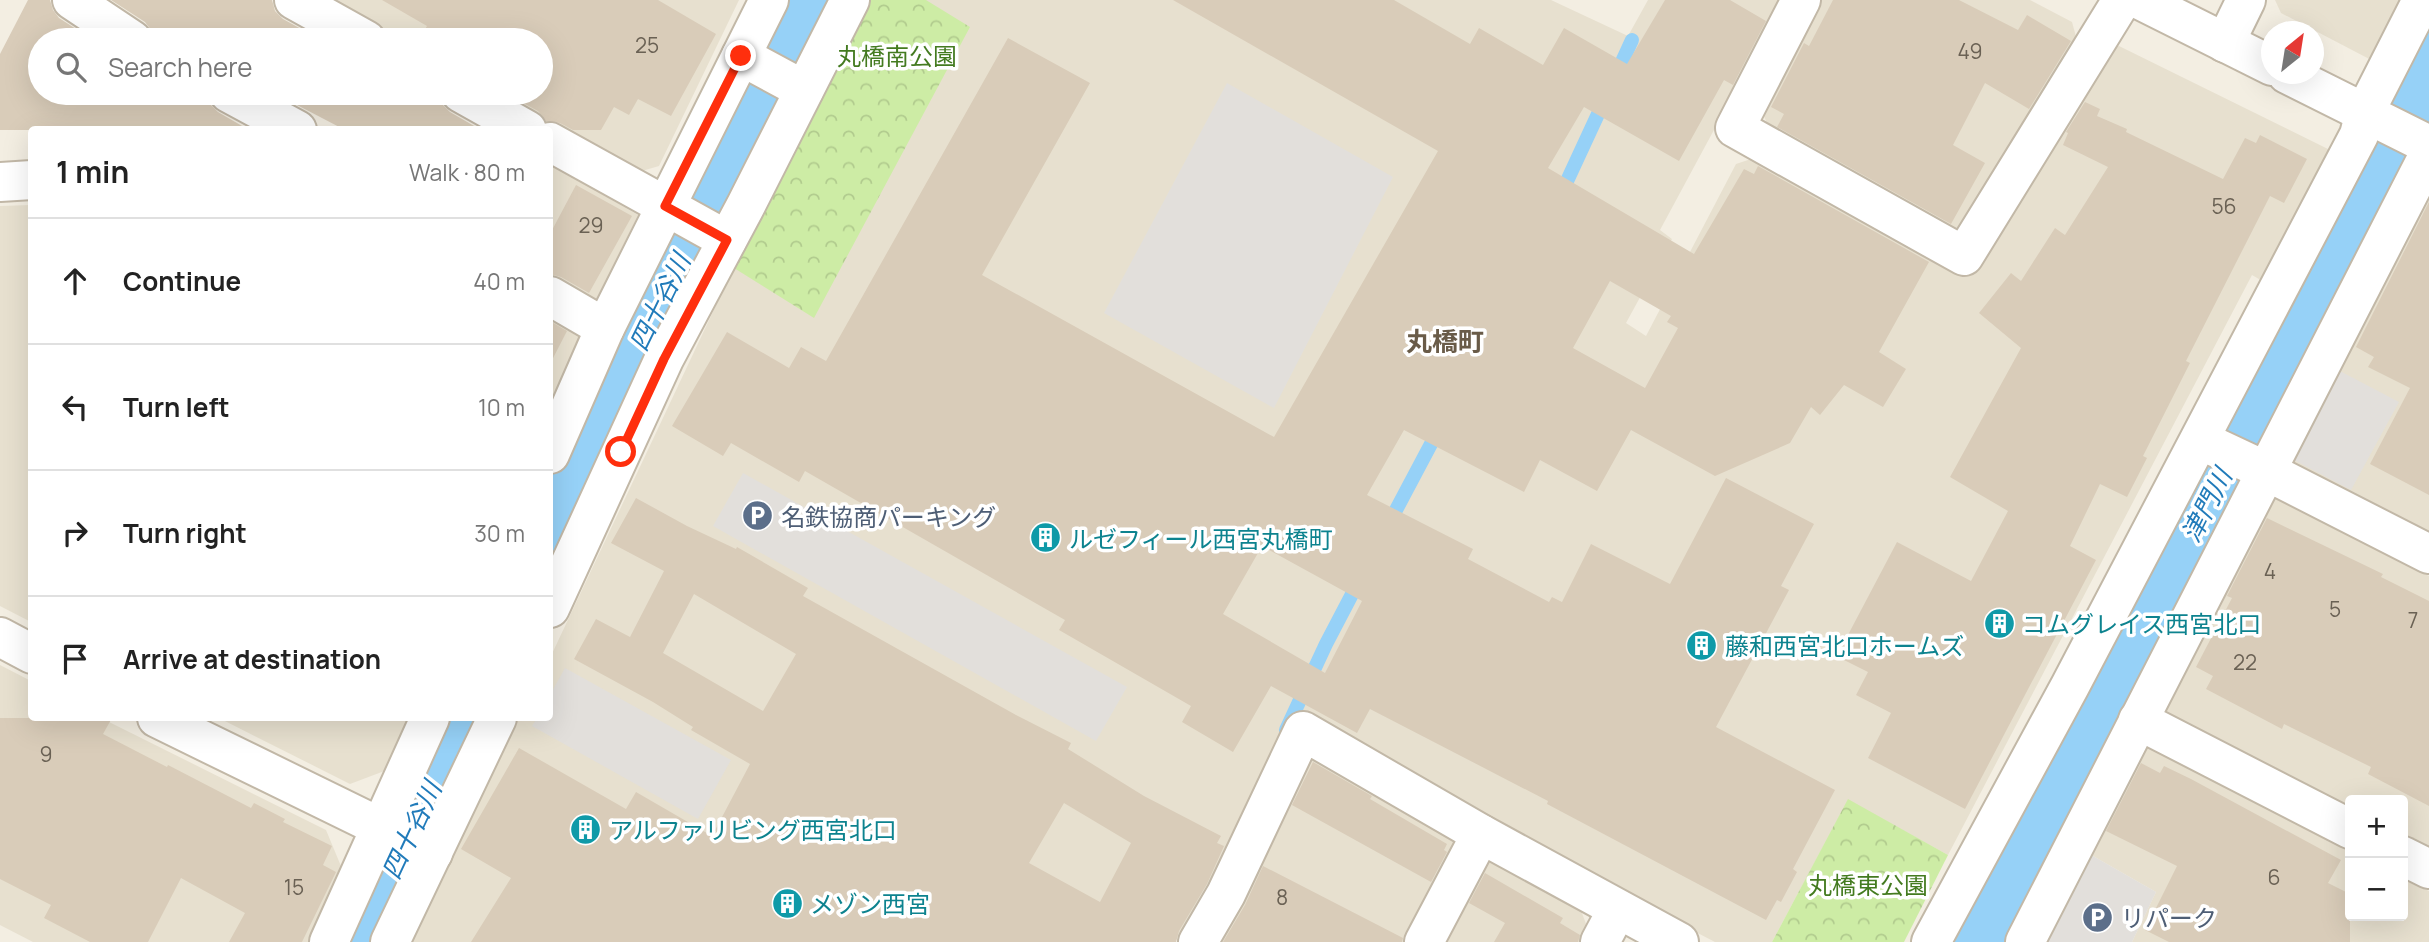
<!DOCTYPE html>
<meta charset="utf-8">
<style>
:root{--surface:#fff;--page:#f2f2f2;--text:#222;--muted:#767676;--line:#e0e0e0}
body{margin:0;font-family:Manrope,"Noto Sans JP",sans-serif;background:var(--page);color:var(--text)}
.controls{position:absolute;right:21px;bottom:21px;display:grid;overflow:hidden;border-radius:7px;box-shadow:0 7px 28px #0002}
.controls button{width:63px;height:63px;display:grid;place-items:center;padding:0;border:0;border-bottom:2px solid var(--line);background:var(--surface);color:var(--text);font:35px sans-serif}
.compass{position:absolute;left:2261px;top:21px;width:63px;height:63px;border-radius:50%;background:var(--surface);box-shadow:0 7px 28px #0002;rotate:30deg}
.stop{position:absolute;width:21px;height:21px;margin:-16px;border:5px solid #ff2f0d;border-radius:50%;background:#fff}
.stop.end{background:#ff2f0d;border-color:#fff;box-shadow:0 2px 7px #0008}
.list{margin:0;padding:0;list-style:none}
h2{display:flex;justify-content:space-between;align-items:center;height:91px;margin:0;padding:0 28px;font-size:30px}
h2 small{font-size:23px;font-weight:400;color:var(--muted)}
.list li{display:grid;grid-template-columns:46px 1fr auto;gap:21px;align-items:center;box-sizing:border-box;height:126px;padding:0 28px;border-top:2px solid var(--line)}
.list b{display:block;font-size:26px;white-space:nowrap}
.list em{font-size:23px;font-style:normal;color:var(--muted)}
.icon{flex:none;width:38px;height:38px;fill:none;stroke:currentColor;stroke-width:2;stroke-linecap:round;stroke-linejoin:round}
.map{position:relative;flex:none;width:2429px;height:942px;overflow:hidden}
.search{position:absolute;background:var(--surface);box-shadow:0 7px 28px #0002;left:28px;top:28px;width:525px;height:77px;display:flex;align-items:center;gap:18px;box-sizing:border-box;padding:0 24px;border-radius:38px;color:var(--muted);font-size:26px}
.panel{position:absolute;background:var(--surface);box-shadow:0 7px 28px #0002;left:28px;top:126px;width:525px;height:595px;border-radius:7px}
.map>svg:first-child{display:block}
.residential{fill:#e7e0cf}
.park{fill:url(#park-crowns)}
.parking{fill:#e2dfdb}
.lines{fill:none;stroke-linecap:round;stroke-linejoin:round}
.stream{stroke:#96d1f7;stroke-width:14}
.river{stroke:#96d1f7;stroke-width:80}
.building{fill:#d9ccb9;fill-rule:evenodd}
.minor-casing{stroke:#c2b8a7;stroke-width:42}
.minor{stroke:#fff;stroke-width:38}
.route{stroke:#ff2f0d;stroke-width:9}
.labels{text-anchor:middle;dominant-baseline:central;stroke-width:7;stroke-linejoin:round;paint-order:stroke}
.number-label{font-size:21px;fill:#6a6154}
.park-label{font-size:24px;fill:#447b20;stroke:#fff}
.service-label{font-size:24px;fill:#4e5e75;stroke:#fff;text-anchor:start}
.culture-label{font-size:24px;fill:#0d838f;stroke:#fff;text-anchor:start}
.water-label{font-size:26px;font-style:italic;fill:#217bba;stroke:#fff}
.neighbourhood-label{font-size:26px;font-weight:bold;fill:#695b48;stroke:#fff}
</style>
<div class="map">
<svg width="2429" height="942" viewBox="0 0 2429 942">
<defs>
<pattern id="park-crowns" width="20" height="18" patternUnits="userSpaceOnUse" patternTransform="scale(1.75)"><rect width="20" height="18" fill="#cdeca5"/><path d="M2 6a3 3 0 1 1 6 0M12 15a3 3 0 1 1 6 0" fill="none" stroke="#b1cb8e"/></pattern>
</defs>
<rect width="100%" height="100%" fill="#f3eee2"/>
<!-- residential -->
<g class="residential">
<path d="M326,0H739L659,166L635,173L492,93H541V40H398Z"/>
<path d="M866,0H1551L1628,36L1648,0H1784L1660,230L1672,239L1626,323L1646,336L1736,164L1757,157L1966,272L2105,49L2119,46L2330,150L2264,282L2252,275L1948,855L1848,800L1772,942H1715L1626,896L1291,708L1236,833L1175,942H400L442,870L519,718H550V658L734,267Z"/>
<path d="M1822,0H2030L2072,22L2078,44L1966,234L1946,239L1772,134L1762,112Z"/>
<path d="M2275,0H2407L2375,62L2281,13Z"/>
<path d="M550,164L638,215L593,308L550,283Z"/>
<path d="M2421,197L2429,201V535L2284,460Z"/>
<path d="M31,205H32L31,622L0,606V206Z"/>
<path d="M550,308L578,325L579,340L550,408Z"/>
<path d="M2268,493L2429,576V847L2403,834V800H2350V807L2157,709Z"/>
<path d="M0,665L31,681L32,718H101L326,830L343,871L314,942H33L0,925Z"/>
<path d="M219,718H412L387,770L350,784Z"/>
<path d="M2140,743L2350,851V916H2403V878L2429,891V942H2132L2156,892L2086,852Z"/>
<path d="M1318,754L1458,836L1409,942H1210L1304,759Z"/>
<path d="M1493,858L1580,908L1588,929L1585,942H1440L1480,863Z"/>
</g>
<!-- park -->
<g class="park">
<path d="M866,0H926L970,27L814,318L734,268Z"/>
<path d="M1848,799L1948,855L1904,942H1772Z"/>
</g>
<!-- parking -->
<g class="parking">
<path d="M1227,83L1393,177L1274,408L1104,313Z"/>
<path d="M2336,369L2399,402L2351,490L2288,457Z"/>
<path d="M743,473L1127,687L1096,741L713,526Z"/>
<path d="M565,668L731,760L698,819L532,726L537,718H550V695Z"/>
<path d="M2086,852L2156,892L2132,942H2039Z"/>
</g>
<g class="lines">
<!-- stream -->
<g class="stream">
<path d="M1615,77L1632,40"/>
<path d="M1561,194L1605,99"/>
<path d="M1387,527L1440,427"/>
<path d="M1286,730L1326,644L1360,579"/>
</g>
<!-- river -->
<g class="river">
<path d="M550,533L650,316L813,0"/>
<path d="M359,942L463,718"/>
<path d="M1984,942L2429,67"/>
</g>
</g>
<!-- building -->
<g class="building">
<path d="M28,0H50L53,10L59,18L93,40H40V93H207L210,104L218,112L249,130H0V54Z"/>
<path d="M111,0H272L275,11L283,19L321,40H154L151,30L145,22Z"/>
<path d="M382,0H658L716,34L671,116L638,99L629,115L614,107L601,130H573L560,123L546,121L538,111L505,93H541V40H419L427,26Z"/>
<path d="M1173,0H1394L1470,44L1479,28L1543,65L1564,28L1627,64L1665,0H1730L1766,21L1733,85L1724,80L1679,161L1584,107L1548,168L1694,254L1744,169L1754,174L1758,166L1929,262L1879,352L1906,369L1883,407L1844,385L1820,415L1811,407L1790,443L1715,476L1631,430L1597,491L1540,460L1524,492L1404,430L1367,495L1473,549L1468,559L1549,602L1552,597L1562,602L1591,544L1670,584L1726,478L1814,524L1781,586L1789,590L1716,727L1835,790L1793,869L1797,872L1781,902L1777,900L1766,920L1547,804L1548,801L1370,709L1357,733L1271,686L1233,752L1182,722L1191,706L1059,630L1065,620L805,471L799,482L731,443L723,456L672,426L727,332L789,368L801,347L826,361L1008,38L1090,83L982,275L1274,437L1438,151ZM1610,281L1671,316L1667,322L1678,328L1645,388L1573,348ZM1262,546L1362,601L1325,673L1223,614Z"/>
<path d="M1833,0H1959L2018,30L2027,15L2071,41L2029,109L1985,83L1953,145L1985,163L1951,224L1777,127L1784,114L1771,107L1804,43L1809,46Z"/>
<path d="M274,93H439L442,104L450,112L481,130H345Z"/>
<path d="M2085,102L2100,109L2097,116L2127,129L2126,132L2223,179L2245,138L2256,143L2260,135L2307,159L2284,203L2270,196L2186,361L2190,363L2143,456L2147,458L2127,497L2100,484L2070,546L2096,560L1965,809L1868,758L1891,713L1856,695L1868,672L1842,659L1845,653L1840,650L1897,542L1971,581L2008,511L1950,477L2021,348L1979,313L2011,273L2021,281L2055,228L2065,235L2108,167L2063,145L2068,133L2066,132Z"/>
<path d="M576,185L632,216L589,293L561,277L550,274V234Z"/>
<path d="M2429,202V495L2370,464L2410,388L2368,367L2374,357L2356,347Z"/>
<path d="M550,321L567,331L550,364Z"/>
<path d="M636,498L687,526L736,549L737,547L808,588L803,596L1016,715L1071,743L1068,749L1144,796L1221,836L1217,843L1224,846L1207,884L1179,931L1176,942H471L511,878L461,849L519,748L626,809L636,792L712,836L750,764L691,730L693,727L653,702L574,659L596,619L630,637L664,571L611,543ZM694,594L796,654L763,711L663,653ZM1064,803L1131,843L1100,902L1029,863Z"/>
<path d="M2267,518L2383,574L2381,577L2429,601V806L2368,774L2371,767L2284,724L2282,729L2206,689L2213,676L2196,667L2232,598L2227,596Z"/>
<path d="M0,718H112L103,734L167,767L168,765L251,808L254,803L285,819L283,822L332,846L323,865L336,872L302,942H229L245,913L181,878L148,942H90L44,918L51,905L0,879Z"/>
<path d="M1313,762L1372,796L1370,799L1447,844L1444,850L1447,852L1431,882L1292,805Z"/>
<path d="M2141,763L2160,773L2164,766L2191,779L2341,860L2328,883L2350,894V942H2169L2145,930L2177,866L2106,831Z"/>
<path d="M1263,866L1403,938L1402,942H1223L1245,905Z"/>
<path d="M1485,873L1563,918L1560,923L1580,935L1578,942H1494L1505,923L1469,903Z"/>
</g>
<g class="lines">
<defs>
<g id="minor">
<path d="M72,0L132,40"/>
<path d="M294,0L366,40"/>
<path d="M1801,0L1735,128L1964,256L2122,0"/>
<path d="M2140,0L2272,66"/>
<path d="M2225,43L2246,0"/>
<path d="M741,56L804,90"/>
<path d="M2287,74L2429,145"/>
<path d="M229,93L297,130"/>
<path d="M461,93L527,130"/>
<path d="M550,142L727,240"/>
<path d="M0,182L32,180"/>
<path d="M550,296L605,328"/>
<path d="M2200,440L2266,471L2429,554"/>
<path d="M550,454L605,328L769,0"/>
<path d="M550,608L664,359L746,205L850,0"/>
<path d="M0,637L32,654"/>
<path d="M157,718L433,853"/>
<path d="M2138,720L2350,829"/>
<path d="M2403,856L2429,869"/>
<path d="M329,942L430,718"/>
<path d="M390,942L497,718"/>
<path d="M1198,942L1226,894L1303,731L1481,834L1679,942"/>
<path d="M1424,942L1481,834"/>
<path d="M1600,942L1617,910"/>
<path d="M1931,942L2070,686L2359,135L2365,112L2422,0"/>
<path d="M2025,942L2429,154"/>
</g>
</defs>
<!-- minor casing -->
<use href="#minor" class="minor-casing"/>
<!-- minor -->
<use href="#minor" class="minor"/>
</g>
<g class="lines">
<!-- route -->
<path class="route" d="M621,452L664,359L727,240L665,206L741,56"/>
</g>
<!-- icons -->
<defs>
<symbol id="parking-disc" viewBox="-11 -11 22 22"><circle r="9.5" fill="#5c6f8a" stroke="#fff"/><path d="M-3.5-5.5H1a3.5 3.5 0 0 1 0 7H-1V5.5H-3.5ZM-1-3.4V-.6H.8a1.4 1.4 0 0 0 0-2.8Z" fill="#fff"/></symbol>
<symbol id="building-disc" viewBox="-11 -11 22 22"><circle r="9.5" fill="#0f9aa8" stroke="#fff"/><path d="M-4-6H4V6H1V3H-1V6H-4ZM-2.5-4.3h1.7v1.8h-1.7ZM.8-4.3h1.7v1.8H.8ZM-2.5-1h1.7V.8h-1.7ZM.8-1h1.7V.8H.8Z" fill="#fff"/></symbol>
</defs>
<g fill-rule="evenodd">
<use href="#parking-disc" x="740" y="498" width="35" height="35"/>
<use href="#building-disc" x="1028" y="520" width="35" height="35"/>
<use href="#building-disc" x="1982" y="606" width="35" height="35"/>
<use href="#building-disc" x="1684" y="628" width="35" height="35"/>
<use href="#building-disc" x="568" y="812" width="35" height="35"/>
<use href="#building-disc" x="770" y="886" width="35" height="35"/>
<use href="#parking-disc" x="2080" y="900" width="35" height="35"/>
</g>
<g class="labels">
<!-- number labels -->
<g class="number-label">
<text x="647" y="45">25</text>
<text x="1970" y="51">49</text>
<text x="2224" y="206">56</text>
<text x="591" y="225">29</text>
<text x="2270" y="571">4</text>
<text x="2335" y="609">5</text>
<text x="2413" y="620">7</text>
<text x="2245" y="662">22</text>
<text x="46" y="754">9</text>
<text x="2274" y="877">6</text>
<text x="294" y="887">15</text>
<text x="1282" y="897">8</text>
</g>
<!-- park labels -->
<g class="park-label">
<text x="897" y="55">丸橋南公園</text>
<text x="1868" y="884">丸橋東公園</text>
</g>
<!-- service labels -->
<g class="service-label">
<text x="781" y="516">名鉄協商パーキング</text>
<text x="2121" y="917">リパーク</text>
</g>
<!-- culture labels -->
<g class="culture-label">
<text x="1069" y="538">ルゼフィール西宮丸橋町</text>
<text x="2022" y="623">コムグレイス西宮北口</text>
<text x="1725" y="645">藤和西宮北口ホームズ</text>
<text x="609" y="829">アルファリビング西宮北口</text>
<text x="810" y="903">メゾン西宮</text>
</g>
<!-- water labels -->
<g class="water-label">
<text transform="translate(659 302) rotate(-64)">四十谷川</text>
<text transform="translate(2206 505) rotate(-63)">津門川</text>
<text transform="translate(411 830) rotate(-65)">四十谷川</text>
</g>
<!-- neighbourhood labels -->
<g class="neighbourhood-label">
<text x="1445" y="341">丸橋町</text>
</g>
</g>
</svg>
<div class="controls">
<button>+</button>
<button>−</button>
</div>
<svg class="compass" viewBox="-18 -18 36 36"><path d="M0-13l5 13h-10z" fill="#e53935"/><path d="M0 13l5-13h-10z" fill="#767676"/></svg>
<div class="stop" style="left:621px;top:452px"></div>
<div class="stop end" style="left:741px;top:56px"></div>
<div class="search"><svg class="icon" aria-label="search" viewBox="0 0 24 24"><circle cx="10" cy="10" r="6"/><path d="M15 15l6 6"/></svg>Search here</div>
<section class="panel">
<h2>1 min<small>Walk · 80 m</small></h2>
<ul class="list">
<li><svg class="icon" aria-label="ahead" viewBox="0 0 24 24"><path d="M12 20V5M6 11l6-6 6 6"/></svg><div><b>Continue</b></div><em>40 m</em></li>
<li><svg class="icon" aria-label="left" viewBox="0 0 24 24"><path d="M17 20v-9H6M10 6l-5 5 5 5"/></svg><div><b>Turn left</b></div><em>10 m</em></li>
<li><svg class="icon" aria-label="right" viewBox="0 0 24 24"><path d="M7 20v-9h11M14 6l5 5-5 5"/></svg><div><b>Turn right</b></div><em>30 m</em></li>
<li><svg class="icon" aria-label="arrive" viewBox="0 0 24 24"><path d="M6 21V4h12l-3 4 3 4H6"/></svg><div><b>Arrive at destination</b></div></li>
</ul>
</section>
</div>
